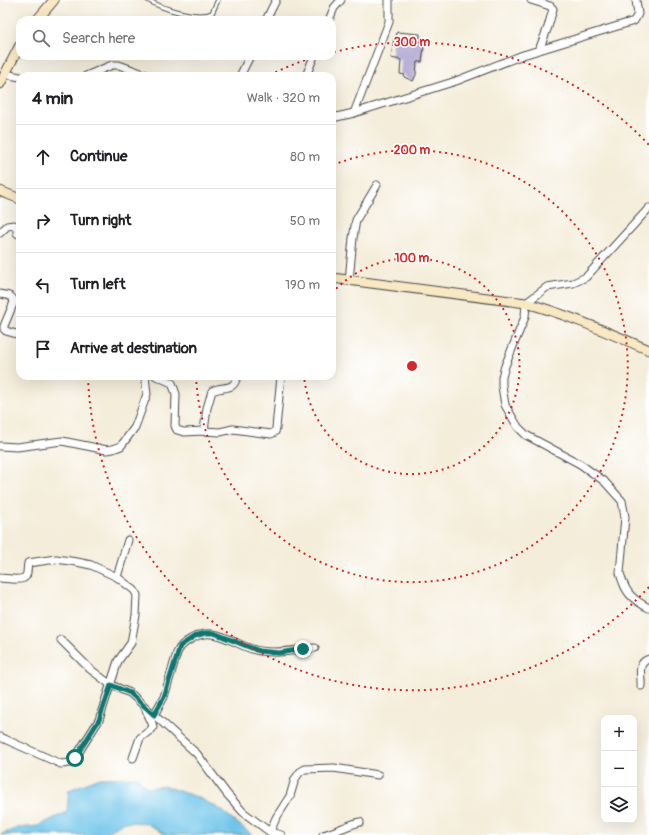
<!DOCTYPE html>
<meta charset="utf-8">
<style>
:root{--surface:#fff;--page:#f6f6f6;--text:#202124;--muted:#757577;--line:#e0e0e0}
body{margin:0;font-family:Pangolin,sans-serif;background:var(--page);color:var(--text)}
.controls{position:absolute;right:12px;bottom:12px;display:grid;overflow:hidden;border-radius:8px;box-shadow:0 4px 16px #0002}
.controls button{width:36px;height:36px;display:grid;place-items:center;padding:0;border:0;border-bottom:1px solid var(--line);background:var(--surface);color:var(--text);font:20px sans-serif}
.stop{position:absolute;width:12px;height:12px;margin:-9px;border:3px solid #0f766e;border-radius:50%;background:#fff}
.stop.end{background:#0f766e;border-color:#fff;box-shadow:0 1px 4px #0008}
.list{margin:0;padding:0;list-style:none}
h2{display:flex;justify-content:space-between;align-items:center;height:52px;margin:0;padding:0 16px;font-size:17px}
h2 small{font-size:13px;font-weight:400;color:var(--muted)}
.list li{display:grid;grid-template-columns:26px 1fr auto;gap:12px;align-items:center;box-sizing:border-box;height:64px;padding:0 16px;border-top:1px solid var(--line)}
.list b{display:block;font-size:15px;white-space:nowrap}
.list em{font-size:13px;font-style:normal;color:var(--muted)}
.icon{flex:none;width:22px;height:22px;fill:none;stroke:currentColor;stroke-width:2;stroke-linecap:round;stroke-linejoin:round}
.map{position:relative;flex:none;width:649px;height:835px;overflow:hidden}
.search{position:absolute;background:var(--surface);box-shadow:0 4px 16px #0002;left:16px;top:16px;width:320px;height:44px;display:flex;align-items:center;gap:10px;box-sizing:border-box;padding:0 14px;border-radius:12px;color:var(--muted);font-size:15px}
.panel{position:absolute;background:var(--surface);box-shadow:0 4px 16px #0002;left:16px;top:72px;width:320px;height:308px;border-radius:12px}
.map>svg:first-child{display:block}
.water{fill:#6bc3e9;stroke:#4b778a}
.building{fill:#aaa2ce}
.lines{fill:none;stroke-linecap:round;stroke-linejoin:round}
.lane-casing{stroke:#494845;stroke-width:5.5}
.street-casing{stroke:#494845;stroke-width:9}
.secondary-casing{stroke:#494845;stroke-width:11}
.lane{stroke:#fff;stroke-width:3.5}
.street{stroke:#fff;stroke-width:7}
.secondary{stroke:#f8e8c3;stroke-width:9}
.route{stroke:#0f766e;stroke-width:5}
.ring{fill:none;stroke:#d62828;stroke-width:2;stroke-dasharray:2 4}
.centre{fill:#d62828;stroke:#fff;stroke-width:2}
.ring-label{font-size:12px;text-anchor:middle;font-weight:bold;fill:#d62828;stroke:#fff;stroke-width:3;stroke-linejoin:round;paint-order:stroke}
</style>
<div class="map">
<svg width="649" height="835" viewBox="0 0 649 835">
<rect width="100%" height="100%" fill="#fff"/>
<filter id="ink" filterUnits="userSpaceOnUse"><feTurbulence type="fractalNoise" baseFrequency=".025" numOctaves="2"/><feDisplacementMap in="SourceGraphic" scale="8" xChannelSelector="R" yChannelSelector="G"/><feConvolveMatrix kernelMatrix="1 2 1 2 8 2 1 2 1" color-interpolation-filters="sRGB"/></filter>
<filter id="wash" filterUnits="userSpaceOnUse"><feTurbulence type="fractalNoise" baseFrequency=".012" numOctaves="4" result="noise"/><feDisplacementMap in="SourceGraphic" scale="16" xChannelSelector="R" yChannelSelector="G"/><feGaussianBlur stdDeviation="0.9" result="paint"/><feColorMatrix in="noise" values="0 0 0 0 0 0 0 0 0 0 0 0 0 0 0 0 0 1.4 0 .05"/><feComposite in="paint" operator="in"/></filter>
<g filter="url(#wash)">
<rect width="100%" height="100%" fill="#f4edda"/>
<!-- water -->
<path class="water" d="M137,777L148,788L164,786L197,797L220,809L252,835H166L146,823L125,822L103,835H0L17,828L38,826L67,812L69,790L100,778Z"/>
<g id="blocks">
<!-- building -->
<path class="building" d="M397,32L420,34V41L423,42L422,47H424L422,62H417L416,75L413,81L404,77L405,75L400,74L401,60L391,58L394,38H396Z"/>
</g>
</g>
<g filter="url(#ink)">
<use href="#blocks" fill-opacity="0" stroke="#494845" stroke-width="1"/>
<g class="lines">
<defs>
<path id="lane" d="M148,0C160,8 198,20 212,13L218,0"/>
<g id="street">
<path d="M531,0L550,6L553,9L548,27L539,50"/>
<path d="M266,20L276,0"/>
<path d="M329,20L334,8L341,0"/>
<path d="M5,74L20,77"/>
<path d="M86,76L112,65H119L149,76"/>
<path d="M240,76L250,56"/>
<path d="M306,76L314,56"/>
<path d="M354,113L389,22V0"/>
<path d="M332,118L354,113L456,81L523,55L634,21L638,14L636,0"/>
<path d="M649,208L586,277L573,283L547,287L526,303L525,317L505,366L502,377V386L505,405L518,427L526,435L580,464L604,481L622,501L625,517L620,573C625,592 631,599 649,608"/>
<path d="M0,233L7,226L14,225L17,227V233L20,235"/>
<path d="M349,281L353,238L356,220L377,185"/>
<path d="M0,294C6,295 13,295 14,302L4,326V329L6,331L20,335"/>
<path d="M156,376L172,383L176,394L175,426L177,430L184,432L204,431L220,432L233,429L271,434L275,432L276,428L281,376"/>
<path d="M204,431L207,408L212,391C224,385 234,392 237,376"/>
<path d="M0,446L17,447L62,441L107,450L113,449L121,446L135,427L147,394L145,376"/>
<path d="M0,578C6,578 22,582 26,576C28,572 27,567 28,563L56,559L77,562L91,565L117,577"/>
<path d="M61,640L90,669L111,685L130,693L197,754L227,794L243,812L270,832L281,835"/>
<path d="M641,686C642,675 636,663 649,659"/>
<path d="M154,715L164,697L177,653C180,646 184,643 191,639C215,623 237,648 260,651C279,654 297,650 315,648"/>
<path d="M0,737L61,764L70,763L75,758L99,720L118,661L131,643L136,615L137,595L134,590L117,577L128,540"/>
<path d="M133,758L140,738L153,728L152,723L146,710"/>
<path d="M270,832L276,818L290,796L295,779L300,772L305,769L334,768L378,775"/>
<path d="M323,835C336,832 347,825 360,822"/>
</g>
<g id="secondary">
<path d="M37,20L54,0"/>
<path d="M0,84L20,45"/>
<path d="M0,191L20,199"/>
<path d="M332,278L526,303C569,315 609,333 649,350"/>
</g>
</defs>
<!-- lane casing -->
<use href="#lane" class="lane-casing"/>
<!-- street casing -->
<use href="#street" class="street-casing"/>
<!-- secondary casing -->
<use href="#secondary" class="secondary-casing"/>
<!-- lane -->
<use href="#lane" class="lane"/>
<!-- street -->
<use href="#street" class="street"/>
<!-- secondary -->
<use href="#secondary" class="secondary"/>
</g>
</g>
<g class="lines" filter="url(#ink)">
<!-- route -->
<path class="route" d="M75,758L99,720L111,685L130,693L154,715L164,697L180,646L195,636L205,633H214L259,651L279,653L303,649"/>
</g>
<!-- distance rings -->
<g class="ring">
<path d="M332 293A108 108 0 1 1 304 376"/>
<path d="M333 165A216 216 0 1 1 196 377"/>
<path d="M649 587A324 324 0 0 1 88 377M270 75A324 324 0 0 1 317 56M334 52A324 324 0 0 1 649 145"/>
</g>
<circle cx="412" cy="366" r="6" class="centre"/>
<g class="ring-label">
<text x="412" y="46">300 m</text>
<text x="412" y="154">200 m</text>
<text x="412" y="262">100 m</text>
</g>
</svg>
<div class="controls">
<button>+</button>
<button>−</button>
<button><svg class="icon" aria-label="layers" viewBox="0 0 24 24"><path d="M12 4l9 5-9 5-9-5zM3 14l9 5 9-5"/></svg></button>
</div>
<div class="stop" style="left:75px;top:758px"></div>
<div class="stop end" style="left:303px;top:649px"></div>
<div class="search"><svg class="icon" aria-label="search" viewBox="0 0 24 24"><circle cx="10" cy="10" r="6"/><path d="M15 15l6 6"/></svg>Search here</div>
<section class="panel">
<h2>4 min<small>Walk · 320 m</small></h2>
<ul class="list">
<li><svg class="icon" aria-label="ahead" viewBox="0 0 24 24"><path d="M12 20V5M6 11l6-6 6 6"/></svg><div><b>Continue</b></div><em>80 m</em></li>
<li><svg class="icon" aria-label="right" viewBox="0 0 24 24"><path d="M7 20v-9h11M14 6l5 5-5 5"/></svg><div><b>Turn right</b></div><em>50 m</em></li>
<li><svg class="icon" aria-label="left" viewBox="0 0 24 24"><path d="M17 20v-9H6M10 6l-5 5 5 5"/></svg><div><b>Turn left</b></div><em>190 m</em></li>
<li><svg class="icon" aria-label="arrive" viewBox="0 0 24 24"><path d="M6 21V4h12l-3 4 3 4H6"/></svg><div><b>Arrive at destination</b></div></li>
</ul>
</section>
</div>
